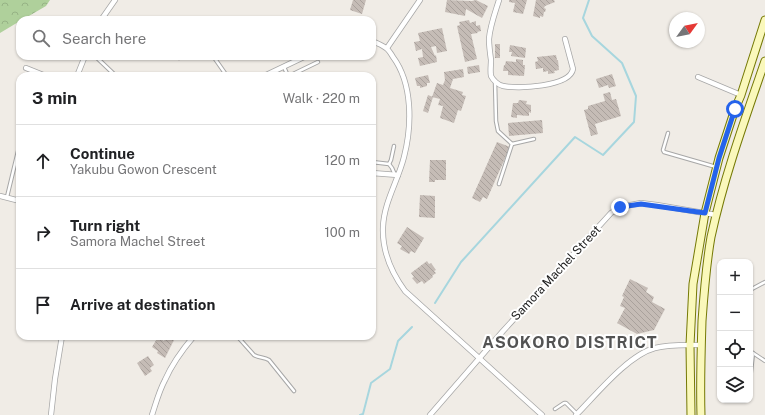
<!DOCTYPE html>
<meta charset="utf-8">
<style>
:root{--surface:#fff;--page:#f6f6f6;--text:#202124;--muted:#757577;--line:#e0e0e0}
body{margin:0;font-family:"Public Sans",sans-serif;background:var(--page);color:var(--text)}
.controls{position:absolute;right:12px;bottom:12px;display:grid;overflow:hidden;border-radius:8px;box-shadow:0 1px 3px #0004}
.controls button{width:36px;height:36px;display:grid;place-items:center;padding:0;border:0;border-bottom:1px solid var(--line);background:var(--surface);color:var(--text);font:20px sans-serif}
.compass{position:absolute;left:669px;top:12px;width:36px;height:36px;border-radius:50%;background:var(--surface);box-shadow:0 1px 3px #0004;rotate:57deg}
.stop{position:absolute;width:12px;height:12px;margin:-9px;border:3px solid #2563eb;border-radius:50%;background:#fff}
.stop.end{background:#2563eb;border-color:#fff;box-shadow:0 1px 4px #0008}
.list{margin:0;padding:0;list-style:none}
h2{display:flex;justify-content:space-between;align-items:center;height:52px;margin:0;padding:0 16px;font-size:17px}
h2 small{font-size:13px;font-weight:400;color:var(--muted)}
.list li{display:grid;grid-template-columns:26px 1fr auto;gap:12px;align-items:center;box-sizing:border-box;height:72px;padding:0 16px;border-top:1px solid var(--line)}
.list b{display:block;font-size:15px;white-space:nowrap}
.list p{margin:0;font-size:13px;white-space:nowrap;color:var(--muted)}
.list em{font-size:13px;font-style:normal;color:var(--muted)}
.icon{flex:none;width:22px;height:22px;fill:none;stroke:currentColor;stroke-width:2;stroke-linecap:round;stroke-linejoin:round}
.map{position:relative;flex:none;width:765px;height:415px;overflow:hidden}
.search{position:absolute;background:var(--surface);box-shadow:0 1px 3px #0004;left:16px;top:16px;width:360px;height:44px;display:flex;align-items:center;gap:10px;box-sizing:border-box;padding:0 14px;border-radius:12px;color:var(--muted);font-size:15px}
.panel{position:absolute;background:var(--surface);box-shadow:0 1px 3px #0004;left:16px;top:72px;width:360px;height:268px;border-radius:12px}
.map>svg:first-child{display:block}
.forest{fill:url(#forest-crowns)}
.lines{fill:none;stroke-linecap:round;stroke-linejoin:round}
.stream{stroke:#a7d6de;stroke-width:2}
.building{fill:url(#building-back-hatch)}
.service-casing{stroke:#a7a7a7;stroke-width:4.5}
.minor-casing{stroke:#a7a7a7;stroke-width:6}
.secondary-casing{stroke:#757905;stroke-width:9}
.service{stroke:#fff;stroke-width:2.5}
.minor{stroke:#fff;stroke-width:4.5}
.secondary{stroke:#faf8bb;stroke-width:7}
.route{stroke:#2563eb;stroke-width:5}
.labels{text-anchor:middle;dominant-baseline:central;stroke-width:4;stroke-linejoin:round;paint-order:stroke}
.street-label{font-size:12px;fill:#202020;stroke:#fff}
.district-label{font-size:16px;font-weight:bold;letter-spacing:1px;fill:#535353;stroke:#fff}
</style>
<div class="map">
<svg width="765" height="415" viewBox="0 0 765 415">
<defs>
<pattern id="forest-crowns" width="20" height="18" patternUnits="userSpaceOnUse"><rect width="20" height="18" fill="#afd09b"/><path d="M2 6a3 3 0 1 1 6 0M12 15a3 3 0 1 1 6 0" fill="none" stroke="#96b285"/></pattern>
<pattern id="building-back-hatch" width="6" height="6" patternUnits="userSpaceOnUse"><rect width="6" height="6" fill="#c5bcb6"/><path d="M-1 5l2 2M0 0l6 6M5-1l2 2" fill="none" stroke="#a9a19c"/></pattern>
</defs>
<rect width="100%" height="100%" fill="#f0ece6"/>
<!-- forest -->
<path class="forest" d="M0,0H50L46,6L22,20H20V21L0,33Z"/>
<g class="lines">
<!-- stream -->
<g class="stream">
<path d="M435,303L461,262L575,137L603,155L634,122L636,96L622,63L592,36L583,18L589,0"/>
<path d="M360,415L363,414L371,383L390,369L398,341L412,327"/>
</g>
</g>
<!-- building -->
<g class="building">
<path d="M353,0H366L362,14L350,10Z"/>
<path d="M447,0L472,1L476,0L488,6L482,18L466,9L465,16L445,12Z"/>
<path d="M509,0H527L523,14L513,12L515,3L509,2Z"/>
<path d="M536,0H554L555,2L545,6L544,8L546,9L545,12H544L543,17L540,16V18L533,16Z"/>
<path d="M469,20L470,23L476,21V26L480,25L481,31L477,32L478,33L471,34L477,59L465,62L457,26L460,25L459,22Z"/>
<path d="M442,28L447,51L437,53L436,46L431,47L435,56L436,55L437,62L420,66L418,58L423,57L422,49L416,51L414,42L420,41L418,33Z"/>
<rect x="495" y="44" width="5" height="14"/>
<path d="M510,45L526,48L525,58L511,56L512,52H509Z"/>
<path d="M556,55L557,60H558L559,70L554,71L555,73L548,74V71L543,72V68L536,69L535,62L538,61L537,57Z"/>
<path d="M516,59L523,60V65H525L524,76L508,75V71H503L504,65H505L506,61L516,62Z"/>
<path d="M479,65L480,72L468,74L467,67Z"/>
<path d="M463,69L464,77L453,79L450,88L463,92L462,95L466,96L461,111L458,110L454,123L440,118L443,106L438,105L440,99L432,97L437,83L443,85L445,80L444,72Z"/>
<path d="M612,74L616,86L609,88L608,85L599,88L596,79Z"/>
<path d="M428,75L430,83H427V86L420,88V86H417L415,78Z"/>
<path d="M610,92L612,100L616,99L621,116L595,124L598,134L591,136L584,110L588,109V106L605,101L603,94Z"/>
<path d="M428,95L433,97L428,113L423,111Z"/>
<path d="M519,100L527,101L526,104L531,105V113L529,112V116L517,115V118L511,117L513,103H518Z"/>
<path d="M542,120L543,133L509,136L508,123Z"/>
<path d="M497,142L510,147L487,199L483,197L480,202L472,198Z"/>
<path d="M430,160H446V180H435V182H429Z"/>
<path d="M420,195L435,196V218L419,217Z"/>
<path d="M407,227L424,238L415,253L411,251L409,254L400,249L402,246L397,243Z"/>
<path d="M427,261L429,264L431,263L436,270L434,271L436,273L432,276L433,277L424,284L422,281L417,284L412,278L414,277L411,273Z"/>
<path d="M630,279L648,288L646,292L654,297L652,302L665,309L654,330L637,334L617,323L625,308L620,306L624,297L622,296Z"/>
<path d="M166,336L174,340L165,358L157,353L158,351L152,347L158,337L164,341Z"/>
<path d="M148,356L154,365L150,368L152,371L145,376L137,363Z"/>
</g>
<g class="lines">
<defs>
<g id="service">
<path d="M95,56L116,76"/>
<path d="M213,56L227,76"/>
<path d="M179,58L181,56"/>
<path d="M284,67L288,76"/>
<path d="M289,76L318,62"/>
<path d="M495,81L496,121L498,131L512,144L499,184"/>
<path d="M668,133L663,150L664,152L716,167"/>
<path d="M512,144L534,139"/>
<path d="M372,162L389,164L392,168L395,175"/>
<path d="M389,164L391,160L394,146"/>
<path d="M7,197L20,143"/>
<path d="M750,290L765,282"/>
<path d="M237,336L254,355C259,358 264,357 269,360L294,391"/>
<path d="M750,352L753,353L765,361"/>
<path d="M750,380L753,353"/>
<path d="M555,409L564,403H566L577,414"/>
</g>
<g id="minor">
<path d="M499,0C495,13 490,26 489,39C489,46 490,53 491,60C491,65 490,71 491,76C493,80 498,85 503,86C517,89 570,87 573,69L565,39"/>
<path d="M101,20L115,0"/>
<path d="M372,41C377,43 382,45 386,48C389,50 391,54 393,57C413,84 412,126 404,157C398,181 384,202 383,227C382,251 391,272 405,291L542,415"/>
<path d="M387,48L420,0"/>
<path d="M26,68L46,76"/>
<path d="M77,76L85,56"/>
<path d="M264,76L306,56"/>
<path d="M698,77L741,95"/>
<path d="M372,173L398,175"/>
<path d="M0,196L20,201"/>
<path d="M51,415L55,379L62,336"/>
<path d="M152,415C156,403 159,391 165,380C172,364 183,349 194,336"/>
<path d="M430,415L503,331L611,213L620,207L641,203L657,205L716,215"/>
<path d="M576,415C596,395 628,355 655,348C670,344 686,345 701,345"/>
</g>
<g id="secondary">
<path d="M691,415L690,345L693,284L705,213L719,158L735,109L741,95L765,20"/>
<path d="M701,415C700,384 701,353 702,321C704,293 706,265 711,237C724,177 745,119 765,61"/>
</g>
</defs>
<!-- service casing -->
<use href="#service" class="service-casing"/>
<!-- minor casing -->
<use href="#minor" class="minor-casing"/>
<!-- secondary casing -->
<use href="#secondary" class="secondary-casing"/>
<!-- service -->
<use href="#service" class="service"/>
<!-- minor -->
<use href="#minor" class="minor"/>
<!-- secondary -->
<use href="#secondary" class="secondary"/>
</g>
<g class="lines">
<!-- route -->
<path class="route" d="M620,207L641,204L705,213L719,158L735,109"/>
</g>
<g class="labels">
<!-- street labels -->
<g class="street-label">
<text transform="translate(556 273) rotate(-47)">Samora Machel Street</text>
</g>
<!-- district labels -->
<g class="district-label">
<text x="570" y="342">ASOKORO DISTRICT</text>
</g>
</g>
</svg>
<div class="controls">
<button>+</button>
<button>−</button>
<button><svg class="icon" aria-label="locate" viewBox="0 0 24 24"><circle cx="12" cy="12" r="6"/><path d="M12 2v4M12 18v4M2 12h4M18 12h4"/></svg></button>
<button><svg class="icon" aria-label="layers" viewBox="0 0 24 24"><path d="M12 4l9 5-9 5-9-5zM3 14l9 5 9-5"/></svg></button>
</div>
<svg class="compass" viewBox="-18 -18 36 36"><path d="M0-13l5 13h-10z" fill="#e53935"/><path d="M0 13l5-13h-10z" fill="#757577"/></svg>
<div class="stop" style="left:735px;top:109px"></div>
<div class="stop end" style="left:620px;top:207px"></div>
<div class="search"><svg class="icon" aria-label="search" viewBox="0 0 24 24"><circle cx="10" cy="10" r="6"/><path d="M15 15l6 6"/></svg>Search here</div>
<section class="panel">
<h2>3 min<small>Walk · 220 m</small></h2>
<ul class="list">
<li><svg class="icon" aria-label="ahead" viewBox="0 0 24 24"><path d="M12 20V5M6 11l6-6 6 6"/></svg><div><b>Continue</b><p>Yakubu Gowon Crescent</p></div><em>120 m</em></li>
<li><svg class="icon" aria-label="right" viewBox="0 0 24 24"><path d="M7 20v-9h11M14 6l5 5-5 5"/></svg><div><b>Turn right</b><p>Samora Machel Street</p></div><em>100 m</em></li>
<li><svg class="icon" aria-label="arrive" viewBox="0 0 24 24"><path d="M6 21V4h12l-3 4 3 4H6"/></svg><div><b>Arrive at destination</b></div></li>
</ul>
</section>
</div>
